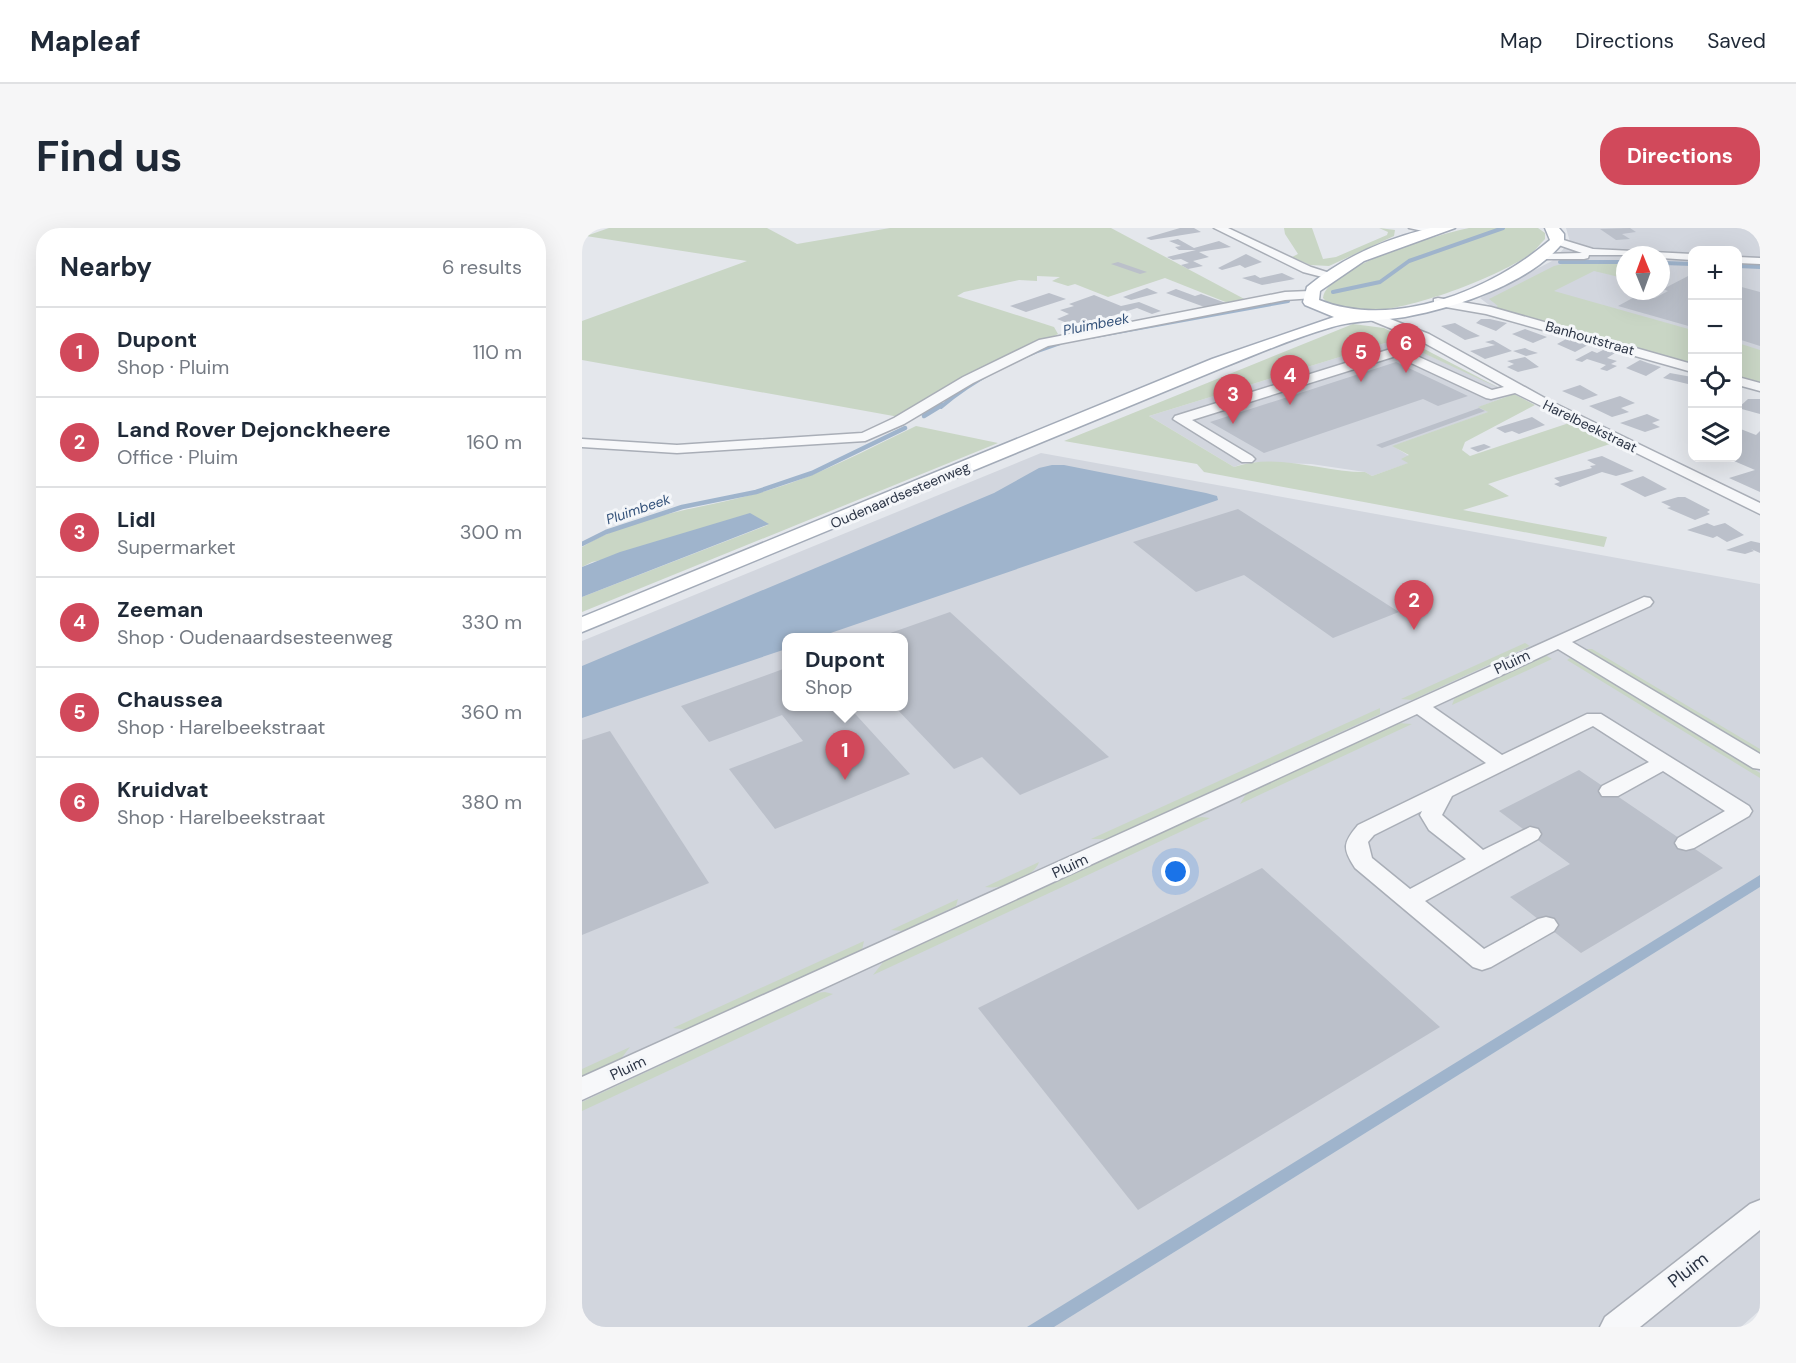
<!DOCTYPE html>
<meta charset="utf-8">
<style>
:root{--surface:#fff;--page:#f6f6f7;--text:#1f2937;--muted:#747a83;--line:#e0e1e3;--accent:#d1495b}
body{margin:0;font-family:"DM Sans",sans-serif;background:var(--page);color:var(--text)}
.controls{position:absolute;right:18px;top:18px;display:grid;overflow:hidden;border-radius:12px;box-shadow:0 6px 24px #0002}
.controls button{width:54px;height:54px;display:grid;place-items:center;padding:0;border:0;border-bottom:2px solid var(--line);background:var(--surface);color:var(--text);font:30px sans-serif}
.compass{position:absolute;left:1034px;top:18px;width:54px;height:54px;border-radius:50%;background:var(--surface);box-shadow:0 6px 24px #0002;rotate:359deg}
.you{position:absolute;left:594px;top:644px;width:21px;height:21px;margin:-15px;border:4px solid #fff;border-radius:50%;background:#1a73e8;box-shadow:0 0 0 9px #1a73e833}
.badge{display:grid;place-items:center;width:39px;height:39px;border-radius:50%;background:var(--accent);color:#fff;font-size:20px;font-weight:700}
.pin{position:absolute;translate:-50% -50px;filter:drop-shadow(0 2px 3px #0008)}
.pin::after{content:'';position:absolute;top:32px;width:21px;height:18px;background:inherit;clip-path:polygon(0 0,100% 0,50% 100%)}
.popup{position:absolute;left:200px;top:405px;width:126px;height:78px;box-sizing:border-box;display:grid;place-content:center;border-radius:12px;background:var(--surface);filter:drop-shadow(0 2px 4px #0005);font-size:20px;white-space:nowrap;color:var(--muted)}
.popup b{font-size:22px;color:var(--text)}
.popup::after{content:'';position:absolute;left:50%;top:100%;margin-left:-12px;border:12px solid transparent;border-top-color:var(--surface)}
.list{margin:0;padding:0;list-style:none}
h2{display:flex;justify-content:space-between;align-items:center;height:78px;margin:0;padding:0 24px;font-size:26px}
h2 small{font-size:20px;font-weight:400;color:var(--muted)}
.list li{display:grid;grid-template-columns:39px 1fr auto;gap:18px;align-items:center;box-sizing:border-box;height:90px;padding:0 24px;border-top:2px solid var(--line)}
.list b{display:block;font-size:22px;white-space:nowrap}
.list p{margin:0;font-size:20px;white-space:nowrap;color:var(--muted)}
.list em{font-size:20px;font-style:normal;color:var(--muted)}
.icon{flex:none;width:33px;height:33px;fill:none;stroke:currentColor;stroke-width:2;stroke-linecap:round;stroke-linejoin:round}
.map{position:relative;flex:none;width:1178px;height:1099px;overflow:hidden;border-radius:24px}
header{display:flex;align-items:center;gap:36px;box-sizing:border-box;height:84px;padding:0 30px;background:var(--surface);border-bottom:2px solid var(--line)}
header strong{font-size:28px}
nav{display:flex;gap:33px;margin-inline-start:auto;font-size:21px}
.intro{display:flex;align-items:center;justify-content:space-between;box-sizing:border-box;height:144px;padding:0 36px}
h1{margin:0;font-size:42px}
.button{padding:15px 27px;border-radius:24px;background:var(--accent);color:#fff;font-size:21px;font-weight:700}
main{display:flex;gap:36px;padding:0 36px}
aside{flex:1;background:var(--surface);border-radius:24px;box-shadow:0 6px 24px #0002}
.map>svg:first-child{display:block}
.built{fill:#d2d6de;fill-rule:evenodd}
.green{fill:#c9d6c5}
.water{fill:#9fb4cc}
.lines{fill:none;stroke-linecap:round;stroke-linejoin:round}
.stream-far1{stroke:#9fb4cc;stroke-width:4}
.stream{stroke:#9fb4cc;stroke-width:4.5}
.building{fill:#bbc0ca}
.minor-casing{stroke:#a9aeb7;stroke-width:3}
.major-casing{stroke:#a3abb8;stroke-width:3}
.minor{fill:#f7f8fa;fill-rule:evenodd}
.major{fill:#fff;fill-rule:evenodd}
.labels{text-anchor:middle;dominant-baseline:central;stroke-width:6;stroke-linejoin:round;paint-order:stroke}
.far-water-label{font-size:14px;font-style:italic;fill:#34527a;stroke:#f4f6f9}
.far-street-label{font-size:14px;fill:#2b3445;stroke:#f4f6f9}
.street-label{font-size:15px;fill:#2b3445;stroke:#f4f6f9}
.near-street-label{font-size:18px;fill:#2b3445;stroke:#f4f6f9}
</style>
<header>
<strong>Mapleaf</strong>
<nav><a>Map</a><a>Directions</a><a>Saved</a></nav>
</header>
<div class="intro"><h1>Find us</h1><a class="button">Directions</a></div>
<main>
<aside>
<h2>Nearby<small>6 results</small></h2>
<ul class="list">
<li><span class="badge">1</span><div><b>Dupont</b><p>Shop · Pluim</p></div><em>110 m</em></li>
<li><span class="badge">2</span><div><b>Land Rover Dejonckheere</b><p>Office · Pluim</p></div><em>160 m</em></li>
<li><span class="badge">3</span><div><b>Lidl</b><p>Supermarket</p></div><em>300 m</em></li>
<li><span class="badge">4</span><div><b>Zeeman</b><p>Shop · Oudenaardsesteenweg</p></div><em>330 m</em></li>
<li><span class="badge">5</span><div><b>Chaussea</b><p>Shop · Harelbeekstraat</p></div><em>360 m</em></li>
<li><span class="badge">6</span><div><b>Kruidvat</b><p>Shop · Harelbeekstraat</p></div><em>380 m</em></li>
</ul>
</aside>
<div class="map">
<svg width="1178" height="1099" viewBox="0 0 1178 1099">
<rect width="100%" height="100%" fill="#e4e7ec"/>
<!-- built -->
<g class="built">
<path d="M984,0H1178V157L1156,151V22H1110V138L911,80L898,70L970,33L988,14ZM1043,27H1079V63H1043Z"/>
<path d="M813,112L932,166L897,179L907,184L811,218L827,228V235L790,248L783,244L729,236L666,234L652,239L567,188Z"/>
<path d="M459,225L1178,356V1082L1159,1099H0V413ZM204,410H322V478H204Z"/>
</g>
<!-- green -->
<g class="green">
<path d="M27,0H185L215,16L308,0H529L668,74L651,77L583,50L526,69L493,56L486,58L470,53L478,49L455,48V53L437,52L382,64L375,68L472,99L476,106L317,189L0,132V93L165,33L4,8Z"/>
<path d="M702,0H730L741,31L754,29L805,7L806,4L797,0L813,2L812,8L747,38L728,37L710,29L716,26L703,6Z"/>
<path d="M887,0H956L963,5V11C958,16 953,23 947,27C915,50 770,110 741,70C745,38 858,6 887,0Z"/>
<path d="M989,34H1043L1041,50L1012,43L972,63L1110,102V138L911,80L916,78L907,71L972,38Z"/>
<path d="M771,96L802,100L919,161L813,112L567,188L652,239C695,224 739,244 783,244L790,248L826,235L819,231L827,227L810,218L906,184L896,179L932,166L953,177L883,214L880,222L888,228L987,195L1028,216L906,256L927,268L881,282L1025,309L1022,319L622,244L615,236L482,213Z"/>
<path d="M1156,115L1178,122V157L1156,151Z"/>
<path d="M334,198L416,215L0,384V369L186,297L10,334L0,339V319C58,284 124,281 187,262C238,247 286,221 334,198Z"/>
<path d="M943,415L948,418L830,472L819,471Z"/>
<path d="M1004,421H1010L1178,521V527Z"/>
<path d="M963,427L970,431L870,477L873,469Z"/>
<path d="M988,430L1178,545V550L985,432Z"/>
<path d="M798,480V486L525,611H509Z"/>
<path d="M816,495L830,496L658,576L664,566Z"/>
<path d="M620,589L628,590L291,747L302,733L612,590Z"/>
<path d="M457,634C452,650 418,662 403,659Z"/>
<path d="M376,671L374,678L321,703L309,702Z"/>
<path d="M282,713L280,722L107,802L91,800Z"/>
<path d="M243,764L251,766L0,883V874L234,765Z"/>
<path d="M48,819L38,832L0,850V841Z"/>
</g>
<!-- water -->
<g class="water">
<path d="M470,237H482L624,265L635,268L636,272L237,409L204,410V421L0,490V438L412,265L457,240Z"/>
<path d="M168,285L187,296L0,369V339L38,324Z"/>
<path d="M1178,647V659L472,1099H445Z"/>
</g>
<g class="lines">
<!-- stream-far1 -->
<g class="stream-far1">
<path d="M978,34H1043"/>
<path d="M1082,35L1110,36"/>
<path d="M1156,38L1178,39"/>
<path d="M751,64L798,54L827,33L921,0"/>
<path d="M508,109L706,73"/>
<path d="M359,179C391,151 437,128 478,115"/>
</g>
<!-- stream -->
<g class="stream">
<path d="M342,188L360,177"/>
<path d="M0,316L24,304L100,279L174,264L230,245L323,200"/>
</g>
</g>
<!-- building -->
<g class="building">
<path d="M598,0H612L619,4L569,12L564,10Z"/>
<path d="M1048,0L1054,4L1040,6L1048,11L1034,12L1018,1Z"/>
<path d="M596,11L612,20L637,13L649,19L617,24L627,29L611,33L621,38L606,41L599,37L607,35L599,31L591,32L585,29L614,22H597L593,19L599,18L587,13Z"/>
<path d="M664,26L680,34L663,40L658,37L640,42L636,40Z"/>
<path d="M536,34L565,44L558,46L529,36Z"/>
<path d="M700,45L713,51L680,57L660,50L673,47L678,50Z"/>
<path d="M1110,46V99L1036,78L1058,66L1073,70L1086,63L1081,61Z"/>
<path d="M1156,58L1178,64V118L1156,111Z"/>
<path d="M565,60L576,65L549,72L541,69Z"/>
<path d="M594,61L613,68L619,66L644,75L628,81L584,65Z"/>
<path d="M467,65L484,71L444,84L428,78Z"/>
<path d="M512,67L539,78L557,74L579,83L570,86L555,80L495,99L475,91L487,86L478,82L492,78L487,76Z"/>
<path d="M899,91H908L925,95L914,103L894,95Z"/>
<path d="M873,95L884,101L898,108L883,112L859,98Z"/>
<path d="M943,101L965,109L951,115L930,106Z"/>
<path d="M986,110L992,113L1006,117L993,124L975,116Z"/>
<path d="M911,112L930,123L903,131L888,123L913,117L903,114Z"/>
<path d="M943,120L947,122L956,125L944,128L931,123Z"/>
<path d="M1021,122L1033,125L1025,130L1035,133L1029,136L1035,138L1025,143L1018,141L1024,137L1005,131L1000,134L993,132L1010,123L1015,125Z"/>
<path d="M943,129L957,139L936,144L925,139L932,136L925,133Z"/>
<path d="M1058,132L1066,135L1079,139L1064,148L1044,140Z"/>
<path d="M814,134L886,168L856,178L841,171L682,225L628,194Z"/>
<path d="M1088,145L1110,149V157L1081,150Z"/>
<path d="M998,157L1016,167L1001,172L980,163Z"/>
<path d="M1038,168L1053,175L1039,180L1047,184L1030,189L1007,178Z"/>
<path d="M1166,171H1178V186L1156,180Z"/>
<path d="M897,180L903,183L800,220L794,217Z"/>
<path d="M1065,186L1078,192L1070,195L1078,199L1063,204L1038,195Z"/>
<path d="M950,189L963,197L937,206L930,203L923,205L914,200Z"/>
<path d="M1156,200L1174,207L1178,203V264L1147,250L1173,242L1145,230H1156Z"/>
<path d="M902,216L909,219L896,224L888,220Z"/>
<path d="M1020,228L1052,243L1034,248L1020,244L978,259L972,256L978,254L972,250L1010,240L1008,238L1014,237L1005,232Z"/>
<path d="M1061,248L1085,261L1063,269L1038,256Z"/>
<path d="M1096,269H1103L1128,282L1125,284L1128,286L1113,292L1085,280L1089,279L1079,274Z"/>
<path d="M656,281L817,384L751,410L662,347L614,364L551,314Z"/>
<path d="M1125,295L1132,298L1143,295L1162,307L1145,314L1135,308L1131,310L1105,302Z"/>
<path d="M1169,313L1178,315V325L1169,321L1172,323L1163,326L1144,322Z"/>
<path d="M368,384L527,529L438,567L400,529L372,541L312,478H322V410L297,409Z"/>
<path d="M204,440V478H266L328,546L193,601L147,541L221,513L200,487L127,514L99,478Z"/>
<path d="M28,503L127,655L0,707V512Z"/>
<path d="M997,542L1141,640L999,725L928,669L988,636L917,583Z"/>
<path d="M680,640L858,799L556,982L396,780Z"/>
</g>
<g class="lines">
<defs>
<g id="minor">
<path d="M632,0H646L729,39L754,47L748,51L721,44Z"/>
<path d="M827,0H856L860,3L855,6Z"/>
<path d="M975,10L1011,21L1110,26V32L1079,30V27H1007L1006,30L1002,31H954L952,29L958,26L1000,25L971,15V11Z"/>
<path d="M1156,29L1178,30V36L1156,35Z"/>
<path d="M728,63L732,64V70L703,72L466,118L391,155L322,196L283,213L95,225L0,219V211L95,217L280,205L312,190L381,149L457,112L703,64Z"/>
<path d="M856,70L909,79L1110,136V144L904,86L852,77V71Z"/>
<path d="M790,84L847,106L970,174L1178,275V286L933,165L909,171L904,170L814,128L610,192L670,228L673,231L670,234H660L591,191L593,188L815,119L910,162L922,159L837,112L786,91V85Z"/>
<path d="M1156,149L1178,155V163L1156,157Z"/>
<path d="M1062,369L1068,370L1071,374L1068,378L990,414L1178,526V541L1171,540L976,421L851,479L920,527L1005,486H1019L1167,578L1170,583L1167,588L1112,620L1104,622L1096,620L1093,615L1096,610L1143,583L1081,543L1036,568H1020L1017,563L1020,558L1067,534L1011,498L870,568L860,587L901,622L948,599L956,601L959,606L956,611L843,673L902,721L956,691L964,689L972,691L976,697L972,703L909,739L900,742L891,739L773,640C760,620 761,615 776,597L904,535L835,486L0,872V849ZM840,583L838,587L847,602L884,631L828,661L790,630L786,614L792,607Z"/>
<path d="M1178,972V1002L1058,1099H1018L1023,1089L1168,976Z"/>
</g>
<path id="major" d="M849,0H873L782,33L738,63L737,72C812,102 910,62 968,12L963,0H977L982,6V13C950,55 873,80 823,89C798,93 774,92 750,99C714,109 678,125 642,139L0,404V389L630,131L752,89L723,77L721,74L725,59C761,29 803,11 849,0Z"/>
</defs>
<!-- minor casing -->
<use href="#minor" class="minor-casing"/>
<!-- major casing -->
<use href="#major" class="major-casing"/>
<!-- minor -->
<use href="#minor" class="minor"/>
<!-- major -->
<use href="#major" class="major"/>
</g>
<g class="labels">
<!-- far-water labels -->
<g class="far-water-label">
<text transform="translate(514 96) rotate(-11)">Pluimbeek</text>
<text transform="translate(56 281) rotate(-19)">Pluimbeek</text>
</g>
<!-- far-street labels -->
<g class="far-street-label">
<text transform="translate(1008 110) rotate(16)">Banhoutstraat</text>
<text transform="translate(1008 198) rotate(26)">Harelbeekstraat</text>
<text transform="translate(318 267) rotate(-23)">Oudenaardsesteenweg</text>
</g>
<!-- street labels -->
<g class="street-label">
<text transform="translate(930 434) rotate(-25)">Pluim</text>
<text transform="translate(488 638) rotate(-25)">Pluim</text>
<text transform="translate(46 840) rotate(-25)">Pluim</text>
</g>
<!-- near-street labels -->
<g class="near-street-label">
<text transform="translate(1106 1042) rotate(-38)">Pluim</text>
</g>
</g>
</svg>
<div class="controls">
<button>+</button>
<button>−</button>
<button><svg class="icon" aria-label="locate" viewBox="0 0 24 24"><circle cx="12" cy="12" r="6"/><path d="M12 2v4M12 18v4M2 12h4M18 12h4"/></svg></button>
<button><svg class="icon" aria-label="layers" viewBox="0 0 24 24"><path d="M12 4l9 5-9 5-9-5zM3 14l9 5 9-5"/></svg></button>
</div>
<svg class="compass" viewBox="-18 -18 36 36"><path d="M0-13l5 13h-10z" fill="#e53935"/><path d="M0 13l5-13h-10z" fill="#747a83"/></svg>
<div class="you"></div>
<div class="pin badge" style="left:263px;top:552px">1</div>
<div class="popup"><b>Dupont</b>Shop</div>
<div class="pin badge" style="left:832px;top:402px">2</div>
<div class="pin badge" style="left:651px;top:196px">3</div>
<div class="pin badge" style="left:708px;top:177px">4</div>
<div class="pin badge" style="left:779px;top:154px">5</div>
<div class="pin badge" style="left:824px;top:145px">6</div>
</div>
</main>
